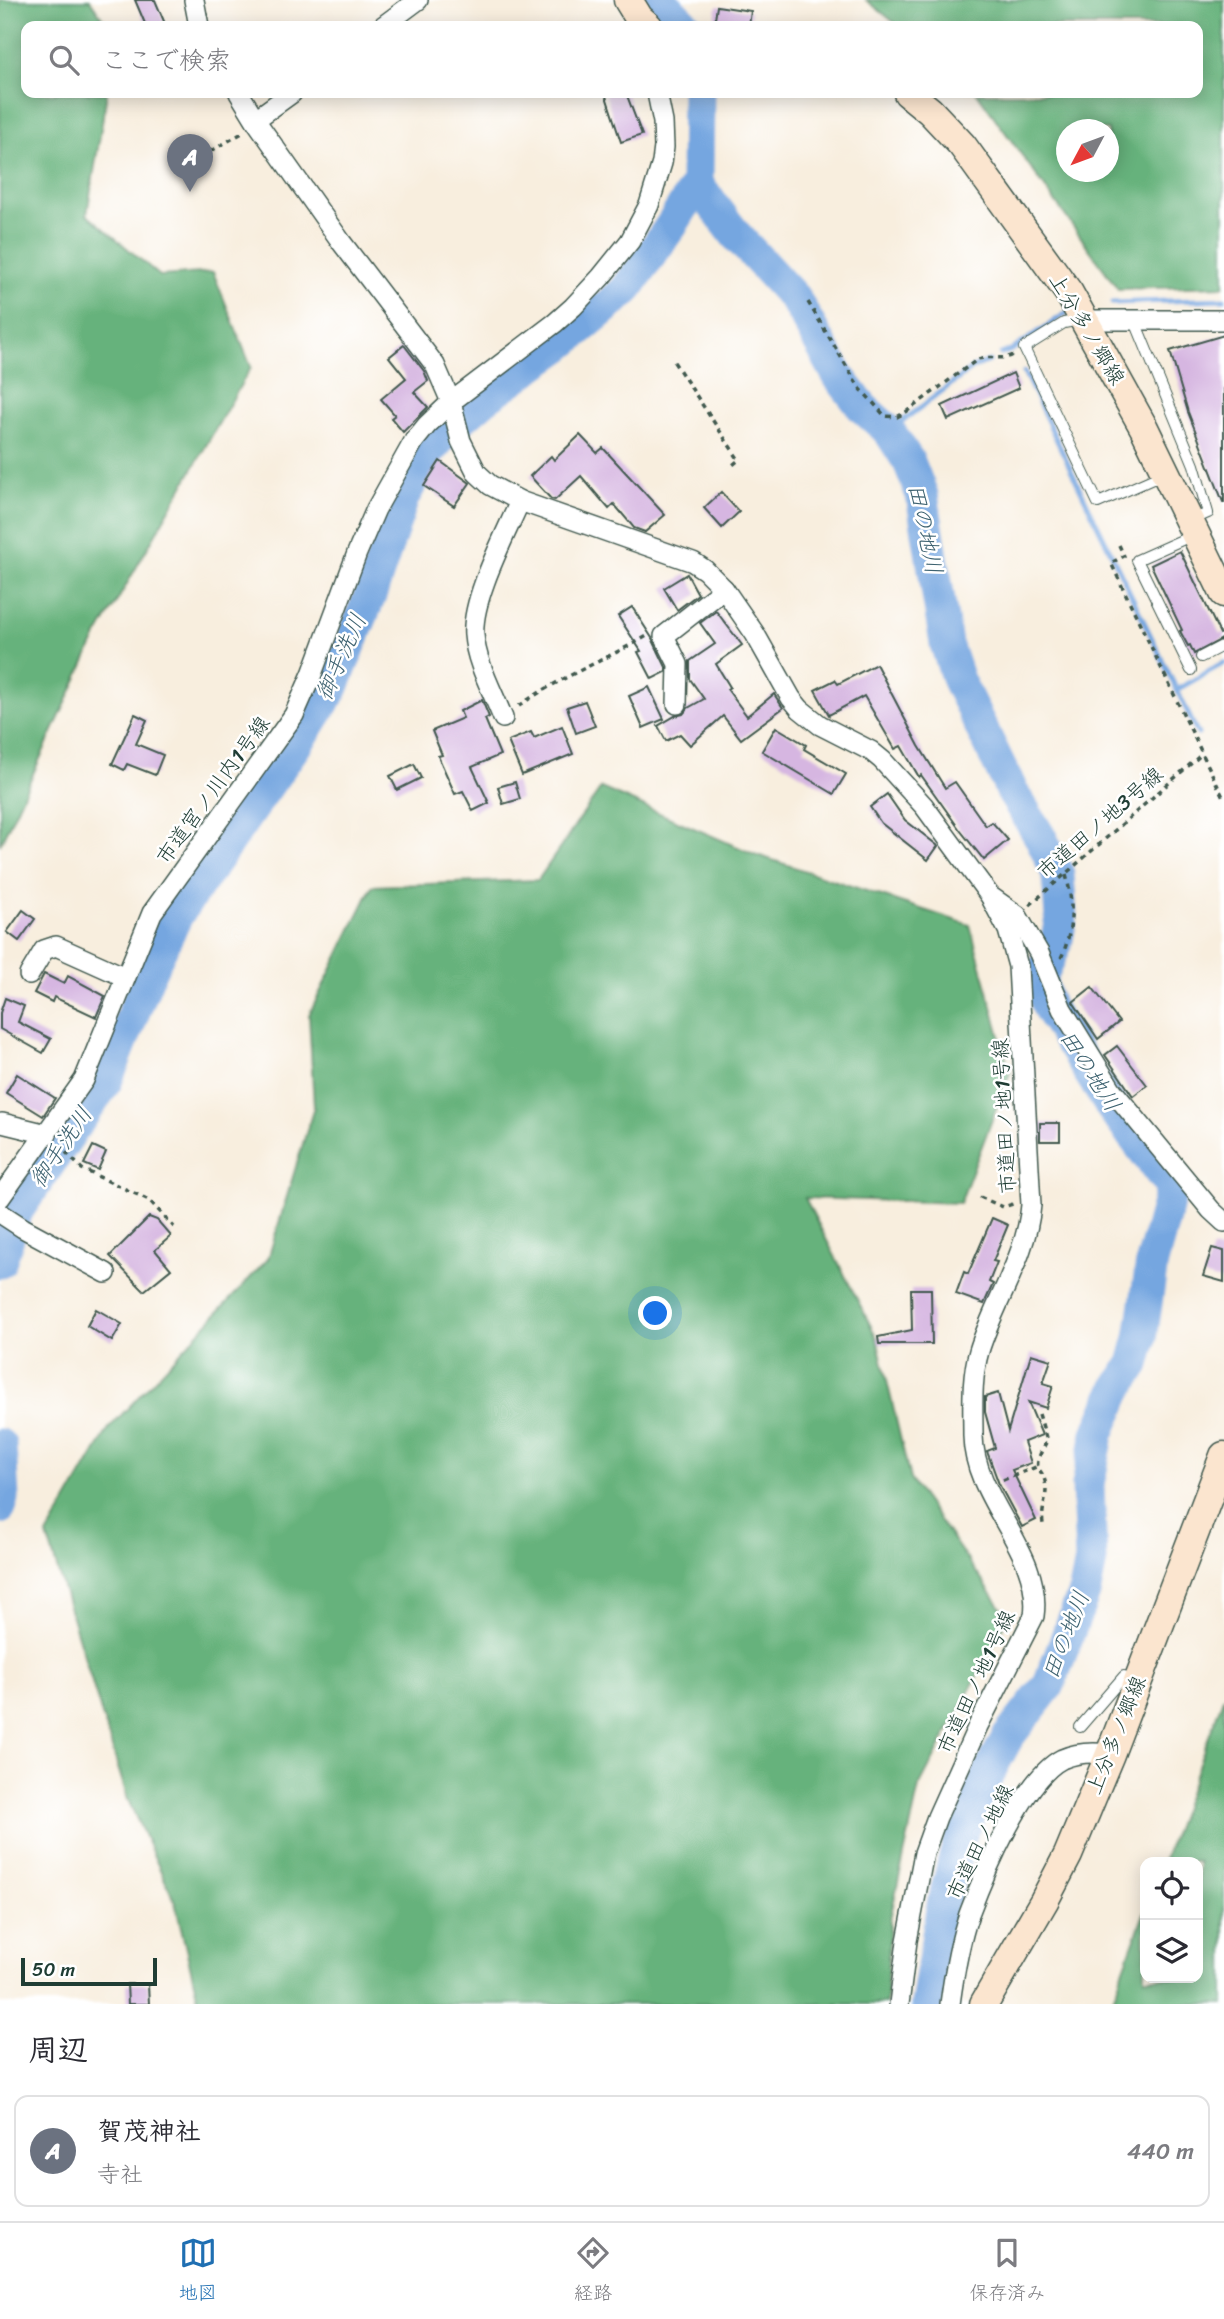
<!DOCTYPE html>
<html lang="ja">
<meta charset="utf-8">
<style>
:root{--surface:#fff;--page:#f2f2f3;--text:#2b2b33;--muted:#7c7c81;--line:#e1e1e2;--accent:#1f6fb2}
body{margin:0;font-family:Sriracha,"Klee One",sans-serif;background:var(--page);color:var(--text)}
.controls{position:absolute;right:21px;bottom:21px;display:grid;overflow:hidden;border-radius:14px;box-shadow:0 4px 18px #0003}
.controls button{width:63px;height:63px;display:grid;place-items:center;padding:0;border:0;border-bottom:2px solid var(--line);background:var(--surface);color:var(--text);font:35px sans-serif}
.compass{position:absolute;left:1056px;top:119px;width:63px;height:63px;border-radius:50%;background:var(--surface);box-shadow:0 4px 18px #0003;rotate:229deg}
.scale{position:absolute;left:21px;bottom:18px;width:136px;box-sizing:border-box;padding-left:7px;border:4px solid #1f3d34;border-top:0;font-size:19px;line-height:24px;white-space:nowrap;color:#1f3d34;-webkit-text-stroke:5px #fff;paint-order:stroke}
.you{position:absolute;left:656px;top:1314px;width:24px;height:24px;margin:-18px;border:5px solid #fff;border-radius:50%;background:#1a73e8;box-shadow:0 0 0 10px #1a73e833}
.badge{display:grid;place-items:center;width:46px;height:46px;border-radius:50%;background:var(--accent);color:#fff;font-size:23px;font-weight:700}
.pin{position:absolute;translate:-50% -58px;filter:drop-shadow(0 2px 4px #0008)}
.pin::after{content:'';position:absolute;top:37px;width:24px;height:21px;background:inherit;clip-path:polygon(0 0,100% 0,50% 100%)}
.list{margin:0;padding:0;list-style:none}
h2{display:flex;justify-content:space-between;align-items:center;height:91px;margin:0;padding:0 28px;font-size:30px}
h2 small{font-size:23px;font-weight:400;color:var(--muted)}
.list li{display:grid;grid-template-columns:46px 1fr auto;gap:21px;align-items:center;box-sizing:border-box;height:112px;margin:0 14px 14px;padding:0 14px;border:2px solid var(--line);border-radius:14px}
.list b{display:block;font-size:26px;white-space:nowrap}
.list p{margin:0;font-size:23px;white-space:nowrap;color:var(--muted)}
.list em{font-size:23px;font-style:normal;color:var(--muted)}
.icon{flex:none;width:38px;height:38px;fill:none;stroke:currentColor;stroke-width:2;stroke-linecap:round;stroke-linejoin:round}
.map{position:relative;flex:none;width:1224px;height:2004px;overflow:hidden}
.search{position:absolute;background:var(--surface);box-shadow:0 4px 18px #0003;left:21px;right:21px;top:21px;height:77px;display:flex;align-items:center;gap:18px;box-sizing:border-box;padding:0 24px;border-radius:14px;color:var(--muted);font-size:26px}
.sheet{height:217px;background:var(--surface)}
nav{display:flex;justify-content:space-around;align-items:center;box-sizing:border-box;height:98px;border-top:2px solid var(--line);background:var(--surface);font-size:19px;color:var(--muted)}
nav a{display:grid;justify-items:center;gap:4px}
nav .on{color:var(--accent)}
.map>svg:first-child{display:block}
.forest{fill:#66b27b;stroke:#427858;stroke-width:2;fill-rule:evenodd}
.lines{fill:none;stroke-linecap:round;stroke-linejoin:round}
.stream{stroke:#74a6e0;stroke-width:5}
.river{stroke:#74a6e0;stroke-width:33}
.building{fill:#d6b6e1}
.lane-casing{stroke:#40584e;stroke-width:12}
.street-casing{stroke:#40584e;stroke-width:22}
.secondary-casing{stroke:#40584e;stroke-width:31}
.path{stroke:#40584e;stroke-width:3.5;stroke-dasharray:5 5;stroke-linecap:butt}
.lane{stroke:#fff;stroke-width:10}
.street{stroke:#fff;stroke-width:19}
.secondary{stroke:#fbe5cf;stroke-width:28}
.labels{text-anchor:middle;dominant-baseline:central;stroke-width:5;stroke-linejoin:round;paint-order:stroke}
.street-label{font-size:21px;fill:#1f3d34;stroke:#fff}
.water-label{font-size:23px;font-style:italic;fill:#3d6270;stroke:#fff}
</style>
<div class="map">
<svg width="1224" height="2004" viewBox="0 0 1224 2004">
<rect width="100%" height="100%" fill="#fff"/>
<filter id="ink" filterUnits="userSpaceOnUse"><feTurbulence type="fractalNoise" baseFrequency=".0143" numOctaves="2"/><feDisplacementMap in="SourceGraphic" scale="14" xChannelSelector="R" yChannelSelector="G"/><feConvolveMatrix kernelMatrix="1 2 1 2 8 2 1 2 1" color-interpolation-filters="sRGB"/></filter>
<filter id="wash" filterUnits="userSpaceOnUse"><feTurbulence type="fractalNoise" baseFrequency=".00686" numOctaves="4" result="noise"/><feDisplacementMap in="SourceGraphic" scale="28" xChannelSelector="R" yChannelSelector="G"/><feGaussianBlur stdDeviation="1.57" result="paint"/><feColorMatrix in="noise" values="0 0 0 0 0 0 0 0 0 0 0 0 0 0 0 0 0 1.4 0 .05"/><feComposite in="paint" operator="in"/></filter>
<g filter="url(#wash)">
<rect width="100%" height="100%" fill="#f8eede"/>
<!-- forest -->
<g class="forest">
<path d="M0,0H90L108,26H26V93H107L87,214L160,276L213,272L251,367L96,638L0,845Z"/>
<path d="M866,0H1224V286L1118,289L977,93H1198V26H899ZM1066,130H1108V172H1066Z"/>
<path d="M601,788L754,854L970,925L1010,1073L960,1203L805,1198L877,1338L910,1479L1008,1617L919,1787L890,1919L886,2004H199L175,1902L128,1800L47,1535L109,1428L268,1259L314,1107L309,1015L372,886L538,880Z"/>
<path d="M1224,1695V2004H1111L1145,1911V1978H1198V1862H1163Z"/>
</g>
<g class="lines">
<!-- stream -->
<g class="stream">
<path d="M1112,303L1224,299"/>
<path d="M1001,354L1012,350L1069,311"/>
<path d="M1024,372L1198,734"/>
<path d="M889,431L974,367L989,361"/>
<path d="M1178,689L1224,663"/>
</g>
<!-- river -->
<g class="river">
<path d="M660,0L686,26"/>
<path d="M697,184L736,235L795,299L839,377L863,408L889,431L909,462L922,495L946,644L958,680L1012,791L1042,840L1058,874L1061,918L1056,944L1040,979L1048,1007L1112,1108L1172,1188L1152,1262L1141,1338L1134,1364L1117,1389L1098,1434L1088,1485L1091,1560L1085,1590L1049,1684L1008,1737L988,1774L961,1834L942,1909L927,2004"/>
<path d="M0,1262L17,1211L106,1081L151,969L177,915L304,733L332,689L371,593L403,498L426,455L444,434L484,399L561,345L625,291L671,226L697,184L698,93"/>
<path d="M0,1445L3,1498L0,1508"/>
</g>
</g>
<g id="blocks">
<!-- building -->
<g class="building">
<path d="M135,0H155L166,26H146Z"/>
<path d="M717,6L751,11L749,26H714Z"/>
<path d="M605,93H626L642,135L621,142Z"/>
<path d="M1224,335V502H1223L1188,412L1170,351Z"/>
<path d="M404,345L424,371L428,381L414,392L428,407L403,432L391,418L395,415L381,399L406,378L389,357Z"/>
<path d="M1013,373L1019,388L948,420L942,406Z"/>
<path d="M580,435L597,453L603,448L665,515L645,532L634,528L614,504L609,509L581,476L555,500L551,499L530,476L551,456L554,460Z"/>
<path d="M440,461L470,483L454,506L424,486Z"/>
<path d="M721,492L739,512L722,528L704,508Z"/>
<path d="M1180,551L1220,634L1224,632V638L1194,654L1190,645L1188,646L1180,631L1182,630L1151,565Z"/>
<path d="M687,574L698,594L677,610L664,588Z"/>
<path d="M632,607L652,638L666,667V672L652,679L638,652L641,651L618,616Z"/>
<path d="M716,611L742,645L716,664L730,687L727,689L747,716L774,694L783,708L741,739L723,716L690,745L680,734L666,741L658,726L675,716L683,714L688,708L704,699L690,679V661L715,644L700,623Z"/>
<path d="M876,664L919,746L945,788L955,782L986,826L992,822L1008,840L984,860L960,830L921,775L919,777L901,746L895,749L864,696L829,715L815,690L835,680L838,684Z"/>
<path d="M649,687L664,719L643,728L629,696Z"/>
<path d="M482,700L489,717L485,719L500,755L472,767L489,803L473,811L463,791L455,794L438,756L442,755L432,731L463,718L460,711Z"/>
<path d="M585,701L595,726L576,733L567,707Z"/>
<path d="M135,714L147,720L136,744L163,755L155,775L127,764L124,770L112,764Z"/>
<path d="M562,726L573,754L522,775L508,741L531,732L534,738Z"/>
<path d="M776,727L806,745L804,749L846,774L834,794L762,751Z"/>
<path d="M414,764L421,778L397,790L390,776Z"/>
<path d="M515,782L520,799L503,804L498,787Z"/>
<path d="M887,794L905,820L938,846L928,860L881,823L870,807Z"/>
<path d="M23,910L35,919L19,941L7,932Z"/>
<path d="M44,974L64,984L68,976L105,996L96,1017L54,997L52,1002L34,993Z"/>
<path d="M1092,987L1119,1022L1098,1039L1073,1002Z"/>
<path d="M5,998L24,1006L18,1022L51,1039L43,1053L0,1029V1013Z"/>
<path d="M1117,1046L1147,1085L1133,1096L1105,1055Z"/>
<path d="M17,1074L55,1098L43,1116L6,1093Z"/>
<rect x="1040" y="1123" width="20" height="18"/>
<path d="M93,1146L106,1152L98,1170L84,1164Z"/>
<path d="M149,1217L157,1220L171,1236L155,1250L171,1269L144,1291L110,1256Z"/>
<path d="M992,1218L1008,1225L993,1261L997,1262L989,1282L993,1284L984,1304L956,1294L964,1272L968,1274Z"/>
<path d="M1212,1248L1224,1251V1282L1203,1276Z"/>
<path d="M911,1289H931L932,1344H879L878,1337L912,1330Z"/>
<path d="M96,1309L122,1324L112,1341L87,1326Z"/>
<path d="M1031,1354L1051,1360L1043,1383L1053,1386L1046,1408L1028,1402L1042,1435L1024,1442L1031,1463L1012,1470L1036,1520L1022,1527L999,1484L988,1454L987,1451L995,1448L985,1412V1397L998,1393L1008,1431Z"/>
<path d="M127,1984H148L149,2004H128Z"/>
</g>
</g>
</g>
<g filter="url(#ink)">
<use href="#blocks" fill-opacity="0" stroke="#40584e" stroke-width="2"/>
<g class="lines">
<defs>
<g id="lane">
<path d="M1134,319L1194,465L1208,513L1192,520"/>
<path d="M1080,320L1064,323L1024,348L1098,503L1164,474"/>
<path d="M1201,657L1224,645"/>
<path d="M1191,670L1137,560L1193,535"/>
<path d="M1080,1727L1124,1676L1135,1679"/>
</g>
<g id="street">
<path d="M194,0L199,26"/>
<path d="M383,26L418,0"/>
<path d="M239,93L258,124L342,243L435,365L451,402L461,441L477,473L490,485L520,501L693,562L705,570L724,589L755,634L791,698L800,709L820,725L871,751L882,760L924,806L990,896L1017,915L1039,953L1062,1009L1112,1090L1211,1210L1224,1222"/>
<path d="M256,119L292,93"/>
<path d="M1084,320H1224"/>
<path d="M677,704L678,664L664,636L724,589"/>
<path d="M503,718C493,692 476,663 474,635C471,599 505,536 520,501"/>
<path d="M29,975L44,950L56,946L125,977"/>
<path d="M2,1123L47,1134"/>
<path d="M0,1198L84,1080L152,913L294,715L312,674L357,553L376,509L414,441L427,425L451,402L555,323L573,307L601,277L630,241L649,205L662,163L664,147L663,122L657,93"/>
<path d="M0,1213L23,1228L106,1273"/>
<path d="M899,2004L907,1941L924,1853L937,1817L978,1726L1034,1616C1043,1551 974,1501 973,1436C973,1408 971,1378 979,1351C994,1302 1027,1256 1031,1205L1018,966L1008,930L992,900"/>
<path d="M950,2004C954,1974 959,1943 969,1914C984,1874 1024,1778 1062,1759C1077,1752 1094,1752 1110,1754"/>
</g>
<g id="secondary">
<path d="M628,0L639,18L648,26"/>
<path d="M908,93L930,111L962,145L1069,293L1144,428L1224,593"/>
<path d="M984,2004L1044,1901L1068,1855L1110,1754L1224,1456"/>
</g>
</defs>
<!-- lane casing -->
<use href="#lane" class="lane-casing"/>
<!-- street casing -->
<use href="#street" class="street-casing"/>
<!-- secondary casing -->
<use href="#secondary" class="secondary-casing"/>
<!-- path -->
<g class="path">
<path d="M211,151L244,132"/>
<path d="M808,302L859,387L885,416L897,417L906,412L978,359C991,355 1003,361 1013,355"/>
<path d="M674,362L739,460L730,467"/>
<path d="M1119,545L1124,556L1111,563L1224,799"/>
<path d="M519,706C558,678 605,660 647,636"/>
<path d="M1030,905L1202,754"/>
<path d="M1061,958C1073,932 1074,904 1066,875"/>
<path d="M59,1145L82,1169L149,1200L174,1227"/>
<path d="M980,1197L1003,1207L1013,1204"/>
<path d="M1039,1414L1047,1441C1027,1476 1045,1463 1046,1489C1046,1502 1041,1511 1043,1524"/>
<path d="M1003,1480L1036,1467"/>
</g>
<!-- lane -->
<use href="#lane" class="lane"/>
<!-- street -->
<use href="#street" class="street"/>
<!-- secondary -->
<use href="#secondary" class="secondary"/>
</g>
</g>
<g class="labels">
<!-- street labels -->
<g class="street-label">
<text transform="translate(1087 329) rotate(59)">上分多ノ郷線</text>
<text transform="translate(213 790) rotate(-54)">市道宮ノ川内1号線</text>
<text transform="translate(1100 823) rotate(-41)">市道田ノ地3号線</text>
<text transform="translate(1004 1116) rotate(-93)">市道田ノ地1号線</text>
<text transform="translate(976 1682) rotate(-65)">市道田ノ地1号線</text>
<text transform="translate(1116 1735) rotate(-68)">上分多ノ郷線</text>
<text transform="translate(980 1842) rotate(-64)">市道田ノ地線</text>
</g>
<!-- water labels -->
<g class="water-label">
<text transform="translate(925 529) rotate(78)">田の地川</text>
<text transform="translate(341 657) rotate(-66)">御手洗川</text>
<text transform="translate(1090 1071) rotate(57)">田の地川</text>
<text transform="translate(61 1147) rotate(-56)">御手洗川</text>
<text transform="translate(1066 1635) rotate(-69)">田の地川</text>
</g>
</g>
</svg>
<div class="controls">
<button><svg class="icon" aria-label="locate" viewBox="0 0 24 24"><circle cx="12" cy="12" r="6"/><path d="M12 2v4M12 18v4M2 12h4M18 12h4"/></svg></button>
<button><svg class="icon" aria-label="layers" viewBox="0 0 24 24"><path d="M12 4l9 5-9 5-9-5zM3 14l9 5 9-5"/></svg></button>
</div>
<svg class="compass" viewBox="-18 -18 36 36"><path d="M0-13l5 13h-10z" fill="#e53935"/><path d="M0 13l5-13h-10z" fill="#7c7c81"/></svg>
<div class="scale">50 m</div>
<div class="you"></div>
<div class="pin badge" style="left:190px;top:192px;background:#6b7280">A</div>
<div class="search"><svg class="icon" aria-label="search" viewBox="0 0 24 24"><circle cx="10" cy="10" r="6"/><path d="M15 15l6 6"/></svg>ここで検索</div>
</div>
<section class="sheet">
<h2>周辺<small></small></h2>
<ul class="list">
<li><span class="badge" style="background:#6b7280">A</span><div><b>賀茂神社</b><p>寺社</p></div><em>440 m</em></li>
</ul>
</section>
<nav>
<a class="on"><svg class="icon" aria-label="map" viewBox="0 0 24 24"><path d="M3 6l6-2 6 2 6-2v14l-6 2-6-2-6 2zM9 4v14M15 6v14"/></svg>地図</a>
<a><svg class="icon" aria-label="directions" viewBox="0 0 24 24"><path d="M12 3l9 9-9 9-9-9zM9 14v-3h6M13 9l2 2-2 2"/></svg>経路</a>
<a><svg class="icon" aria-label="saved" viewBox="0 0 24 24"><path d="M7 4h10v16l-5-4-5 4z"/></svg>保存済み</a>
</nav>
